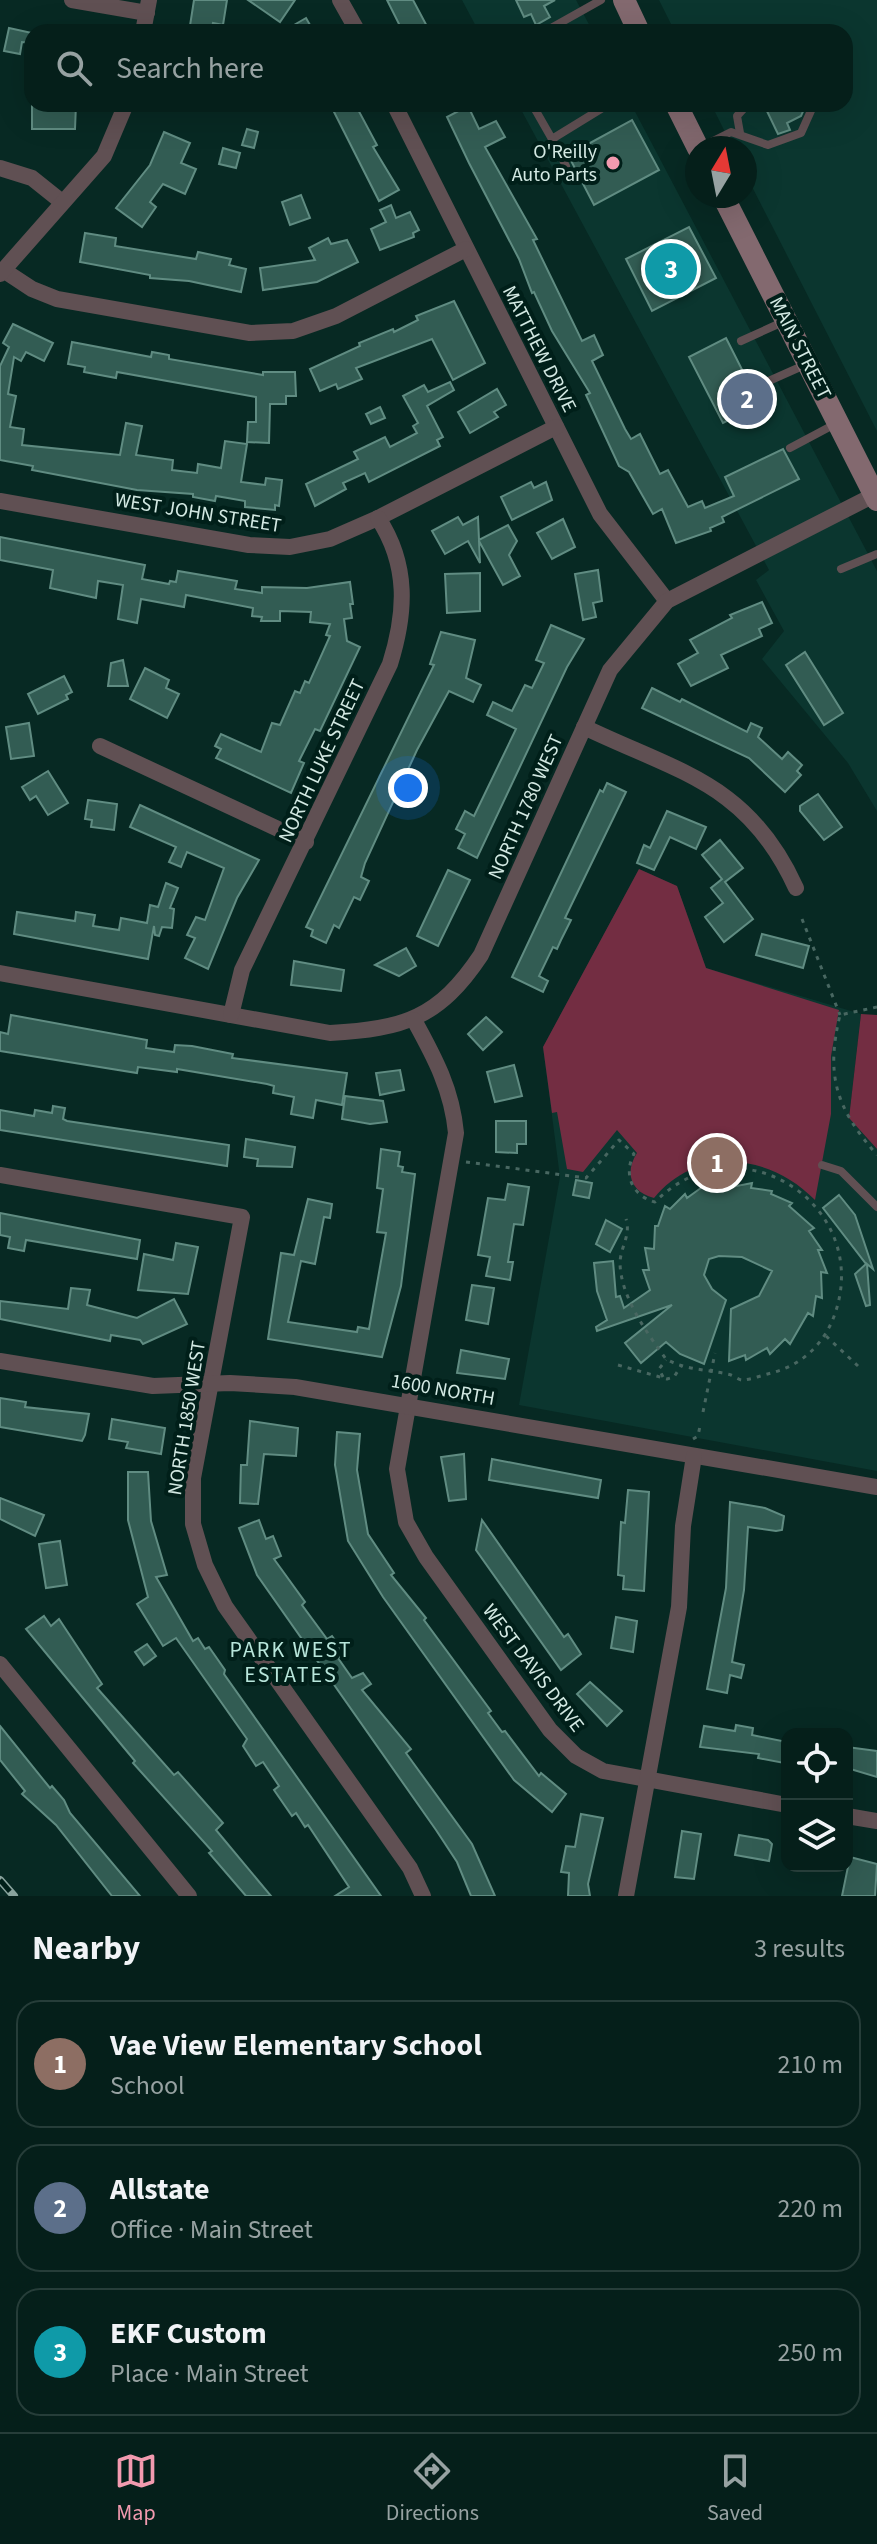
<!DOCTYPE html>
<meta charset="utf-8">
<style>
:root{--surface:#051f1a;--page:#0e2723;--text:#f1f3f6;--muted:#97a2a2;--line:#263d39;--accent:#f29aaf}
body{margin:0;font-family:"Source Sans 3",sans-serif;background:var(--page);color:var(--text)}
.controls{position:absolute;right:24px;bottom:24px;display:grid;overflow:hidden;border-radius:16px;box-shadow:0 8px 32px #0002}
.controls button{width:72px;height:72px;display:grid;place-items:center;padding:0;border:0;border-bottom:2px solid var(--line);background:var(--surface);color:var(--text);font:40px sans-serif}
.compass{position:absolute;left:685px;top:136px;width:72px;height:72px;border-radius:50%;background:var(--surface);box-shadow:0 8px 32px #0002;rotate:10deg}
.you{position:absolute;left:408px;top:788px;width:28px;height:28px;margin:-20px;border:6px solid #fff;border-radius:50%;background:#1a73e8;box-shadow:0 0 0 12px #1a73e833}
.badge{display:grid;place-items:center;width:52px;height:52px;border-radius:50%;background:var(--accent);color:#fff;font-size:26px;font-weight:700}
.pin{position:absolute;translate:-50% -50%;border:4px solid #fff;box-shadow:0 2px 8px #0006}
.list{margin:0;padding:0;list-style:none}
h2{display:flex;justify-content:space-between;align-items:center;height:104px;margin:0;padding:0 32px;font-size:34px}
h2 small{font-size:26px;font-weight:400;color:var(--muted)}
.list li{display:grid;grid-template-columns:52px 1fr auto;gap:24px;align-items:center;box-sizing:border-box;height:128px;margin:0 16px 16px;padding:0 16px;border:2px solid var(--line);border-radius:24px}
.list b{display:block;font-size:30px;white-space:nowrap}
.list p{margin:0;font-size:26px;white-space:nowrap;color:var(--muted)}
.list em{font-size:26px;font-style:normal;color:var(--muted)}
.icon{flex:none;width:44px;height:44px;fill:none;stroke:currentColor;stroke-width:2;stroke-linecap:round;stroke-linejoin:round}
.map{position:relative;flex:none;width:877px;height:1896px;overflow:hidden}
.search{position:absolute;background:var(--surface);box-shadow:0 8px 32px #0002;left:24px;right:24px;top:24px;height:88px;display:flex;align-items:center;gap:20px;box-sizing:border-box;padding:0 28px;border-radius:24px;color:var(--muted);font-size:30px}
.sheet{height:536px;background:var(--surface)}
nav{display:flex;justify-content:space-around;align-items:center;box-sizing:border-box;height:112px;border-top:2px solid var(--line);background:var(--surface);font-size:22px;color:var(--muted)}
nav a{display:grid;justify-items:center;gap:4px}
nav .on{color:var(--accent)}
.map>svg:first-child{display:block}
.built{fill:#0b362f}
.green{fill:#732d42}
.building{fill:#325c53;stroke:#608c82;stroke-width:2}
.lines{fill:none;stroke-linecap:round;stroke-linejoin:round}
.path{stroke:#486761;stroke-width:3;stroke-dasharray:4 6;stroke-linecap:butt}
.service{stroke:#605053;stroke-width:8}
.minor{stroke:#605053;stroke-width:16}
.secondary{stroke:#83696f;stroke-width:22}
.rail-casing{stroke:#89a39d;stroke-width:8}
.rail{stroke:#001f19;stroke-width:5;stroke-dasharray:15;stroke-linecap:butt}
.poi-dot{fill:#f29aaf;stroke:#001f19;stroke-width:3}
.labels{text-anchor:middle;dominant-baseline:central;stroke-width:8;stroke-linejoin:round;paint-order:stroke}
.poi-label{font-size:20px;fill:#d3e9e3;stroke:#001f19;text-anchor:end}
.street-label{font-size:20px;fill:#d3e9e3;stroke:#001f19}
.neighbourhood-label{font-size:22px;letter-spacing:2px;fill:#b8e6db;stroke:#001f19}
</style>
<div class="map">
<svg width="877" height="1896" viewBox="0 0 877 1896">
<rect width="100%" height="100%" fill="#072923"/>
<!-- built -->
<g class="built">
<path d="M462,0H576L593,32H479Z"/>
<path d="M659,0H877V431L745,173V148H733L711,104H845V32H675Z"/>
<path d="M518,104H631L877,571V811L848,763L762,659L784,631L756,580L769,570Z"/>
<path d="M639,869L677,886L706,968L861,1014L849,1118L877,1149V1471L519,1405L560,1177L543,1047Z"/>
</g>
<!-- green -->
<g class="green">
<path d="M639,869L677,886L706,968L839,1010L831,1056V1114L815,1200C770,1154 698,1145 654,1198C631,1192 624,1173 637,1153L617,1130L583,1172L567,1169L557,1112L552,1113L543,1047Z"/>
<path d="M861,1014L877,1015V1149L849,1118Z"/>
</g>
<!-- building -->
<g class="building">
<path d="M194,0H227L223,25L213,23L211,32H189Z"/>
<path d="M248,0H295L280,22Z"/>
<path d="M387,0H413L430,32H403Z"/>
<path d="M516,0H555L544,6L550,17L536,25L531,14L524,17Z"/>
<path d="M306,18L314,32H282Z"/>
<path d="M9,28L32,33V43L22,42L20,54L4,51Z"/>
<path d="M76,104L75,129H32V105Z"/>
<path d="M330,104H355L377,145L373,147L399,190L379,201Z"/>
<path d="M772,104H804L805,107L801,116L787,123L790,130L778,134L765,107Z"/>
<path d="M468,106L479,129L496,121L505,137L485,147L537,239L533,240L582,341L594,335L603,355L592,361L625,429L631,439L640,434L660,474L668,470L688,507L702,501L705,508L734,496L725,477L783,449L799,479L722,517L724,522L710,528L711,531L676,543L662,509L653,514L629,472L619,466L586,395L590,393L552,331L534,292L532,293L519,259L469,163L447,117Z"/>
<path d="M632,120L659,170L594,205L568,155Z"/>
<path d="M247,129L258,132L254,148L242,145Z"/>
<path d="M164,132L190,143L181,163L196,169L185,194L163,184L150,202L156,207L142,227L116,208L150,165Z"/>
<path d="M223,148L240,153L236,168L219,164Z"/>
<path d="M301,195L310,218L290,225L282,202Z"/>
<path d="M391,205L396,218L410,212L419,230L413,233L414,237L380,250L371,229L386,222L380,210Z"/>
<path d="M689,227L716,278L652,311L626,259Z"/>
<path d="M85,233L116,238L115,246L196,259L198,252L231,259L229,265L246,269L241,292L189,281L150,278V275L80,262Z"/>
<path d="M328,238L331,244L347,240L358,262L317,282L263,290L260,268L315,260L309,248Z"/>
<path d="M454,301L485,363L453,380L432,339L356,368L362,379L338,389L336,384L320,391L310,369L360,346L359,343L393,329L394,332L418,320L416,316Z"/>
<path d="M13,324L53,343L44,361L26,352L21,361L14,357L8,394L16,396L10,427L24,429L22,445L120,455L126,423L142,426L136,455L173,460L172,470L197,473L198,464L221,468L225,441L247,444L241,482L265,485L266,478L282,480L279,506L275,505V510L245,507V501L216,496L215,501L193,497V494L137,490L32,470L33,466L0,460V366L9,347L3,343Z"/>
<path d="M726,338L760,405L723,423L689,357Z"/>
<path d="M72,342L151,357L152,352L169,355V359L263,375V372H295L296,396H286V404H270L269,443L247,442L248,422H256V397L117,372L116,378L84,372L85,367L68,364Z"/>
<path d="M450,382L454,390L427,406L443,437L437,440L440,446L369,482L365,473L343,483L346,489L315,506L306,484L358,459L354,452L385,437L390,447L417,433L413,426L418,423L403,396L424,385L428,392Z"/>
<path d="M497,389L506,405L494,412L498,417L470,433L458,412Z"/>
<path d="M380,407L385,418L371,424L366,414Z"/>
<path d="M531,482L534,488L546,482L552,500L512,520L501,497Z"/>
<path d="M458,517L463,525L478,517L479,540L508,525L517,541L509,555L520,576L503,585L479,541L480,563L468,541L445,554L432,531Z"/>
<path d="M563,519L575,547L552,559L537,533Z"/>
<path d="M0,537L145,565L142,579L169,584L170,581L176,582L178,571L237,581L235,589L262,593V587L307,588L350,582L353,604H350L352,618L344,619L347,641L360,647L320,731L315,729L299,761L304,763L291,793L216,758L221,749L215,746L221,734L261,752L272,723L280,725L295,691L300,693L305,681L309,683L330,636L326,635L330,624L310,622L311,612L280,611V621H261L262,617L252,616L253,608L186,595L184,607L141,599L137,623L118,619L123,585L98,581L96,598L50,588L53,570L0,560Z"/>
<path d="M598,570L602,601L593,603L596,617L583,620L575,574Z"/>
<path d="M480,573V611L447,613L445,574Z"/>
<path d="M762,602L772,623L759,629L762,636L721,655L728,668L691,686L678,664L698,653L690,640L732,618L730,615Z"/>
<path d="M551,625L584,639L567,667L477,858L458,848L465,834L456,829L465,811L474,816L516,729L487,715L493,702L512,711L525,685L532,688L544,663L536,660Z"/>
<path d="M441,632L475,640L466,678L481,685L473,702L449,691L417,750L365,863L361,877L369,881L360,900L354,897L339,928L334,925L326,943L311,936L313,930L306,927L434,665L430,664Z"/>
<path d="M805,652L843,713L824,725L786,665Z"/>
<path d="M123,660L128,686H108L111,663Z"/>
<path d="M145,668L169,680L166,688L179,694L167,718L130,699Z"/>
<path d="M64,676L72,692L66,695L68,699L38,714L28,694Z"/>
<path d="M652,688L680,702L682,699L747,732L751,723L762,728L758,737L782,759L788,752L802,765L797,771L801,775L785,792L749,758L642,708Z"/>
<path d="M29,723L34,756L11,759L6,727Z"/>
<path d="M48,771L68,803L48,815L36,796L30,800L22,787Z"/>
<path d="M607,783L626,792L565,918L571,920L561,940L557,949L553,947L539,976L548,981L543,992L512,977L600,790L603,792Z"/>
<path d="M818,794L842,827L824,840L800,811V806Z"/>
<path d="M88,800L117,804L114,830L91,827L92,820L85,819Z"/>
<path d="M140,805L259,860L237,898L208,969L185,958L195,938L187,935L196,917L205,920L224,868L187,852L181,867L169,862L176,847L130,827Z"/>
<path d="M667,811L706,827L696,849L670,837L654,870L637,863L644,845L650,848Z"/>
<path d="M720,840L743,868L725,882L753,919L724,942L705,917L723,903L711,888L722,879L702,855Z"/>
<path d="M448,870L470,880L438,946L417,936Z"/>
<path d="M166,883L178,888L170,908L174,909L172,928L162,927L159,936L155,935L154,926L148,959L14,934L17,912L75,921L76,912L95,915L93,926L119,930L121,918L147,923L150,905L158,907Z"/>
<path d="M762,934L809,946L803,968L756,955Z"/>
<path d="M406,948L416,966L399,976L375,965Z"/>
<path d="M294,961L344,970L341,991L291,985Z"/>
<path d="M11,1015L147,1040L146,1048L174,1052L175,1045L192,1046L233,1054L232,1058L347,1073L342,1105L316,1100L313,1118L291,1114L294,1097L273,1093L274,1086L267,1084L177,1069V1072L138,1067L137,1073L0,1051V1032L8,1034Z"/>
<path d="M486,1017L502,1032L483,1050L468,1034Z"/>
<path d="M514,1065L522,1096L495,1102L487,1072Z"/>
<path d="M400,1070L404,1090L380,1095L376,1073Z"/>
<path d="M345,1096L383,1101L387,1122L370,1124L342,1119Z"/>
<path d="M53,1106L65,1108L63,1119L67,1121L229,1145L227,1166L0,1130V1110L34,1116L35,1110L52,1113Z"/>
<path d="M496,1121H526V1144H517V1153L496,1152Z"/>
<path d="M246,1139L295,1147L292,1167L257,1166L258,1159L244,1157Z"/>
<path d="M381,1149L400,1152L398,1166L403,1167L402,1172L415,1174L401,1286L382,1357L268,1339L281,1253L294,1255L308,1199L332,1204L330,1218L324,1217L315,1264L301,1261L288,1322L357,1332L358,1327L369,1329L386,1233L377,1232L383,1189L377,1188Z"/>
<path d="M576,1180L592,1183L589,1198L573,1195Z"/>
<path d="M729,1182L732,1187L752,1183L751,1188L772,1191L771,1194L792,1203L789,1206L814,1228L809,1231L822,1250H818L827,1273L821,1272L822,1298L816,1296L813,1316L808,1313L790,1344L785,1339L770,1354L767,1348L746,1360L745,1355L729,1361L731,1309L759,1296L772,1271L742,1257L719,1256L709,1259L704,1275L712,1289L726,1300L704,1364L680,1354L666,1342L641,1363L625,1343L672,1305L597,1331L596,1327L607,1320L597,1291L594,1263L613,1261L616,1297L620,1296L624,1308L650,1290L643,1270H649L645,1248L654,1249L655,1226H658L665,1206L670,1209L685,1194L687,1198L705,1185L709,1190Z"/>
<path d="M508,1184L529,1187L523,1225L514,1224L508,1262H513L510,1280L486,1276L490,1257L478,1255L488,1198L505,1200Z"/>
<path d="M839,1195L855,1215L873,1269L867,1264L870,1305L866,1306L855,1274L866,1264L823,1208Z"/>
<path d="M0,1213L140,1240L137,1259L26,1240L24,1251L8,1248L10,1237L0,1235Z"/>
<path d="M606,1220L622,1229L610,1252L596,1244Z"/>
<path d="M176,1243L198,1247L188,1294L138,1290L144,1254L173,1260Z"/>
<path d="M472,1285L494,1288L488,1324L466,1320Z"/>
<path d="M71,1288L90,1290L87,1305L137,1318L174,1299L187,1324L143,1344L140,1340L111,1335L110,1341L0,1319V1301L68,1309Z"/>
<path d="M461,1350L509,1359L505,1379L457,1373Z"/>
<path d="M0,1398L26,1402L25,1407L89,1414L85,1435L82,1441L0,1427Z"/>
<path d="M112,1419L165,1428L161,1454L126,1448L128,1442L109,1439Z"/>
<path d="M250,1421L298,1428L296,1456L264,1454L258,1504L240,1503L241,1465H247Z"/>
<path d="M337,1432L360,1434L357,1470L368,1534L394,1573L391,1575L426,1618L424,1620L491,1711L488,1713L502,1732L505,1731L539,1776L541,1773L566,1794L552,1812L514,1780L383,1597L348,1541L335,1465Z"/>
<path d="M464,1454L466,1499L449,1501L441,1457Z"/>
<path d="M492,1459L601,1480L598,1498L489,1480Z"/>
<path d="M128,1472H148L151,1521L167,1575L156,1577L178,1615L193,1641L198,1638L205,1649L209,1647L225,1670L224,1674L381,1896H335L349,1887L308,1825L305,1827L296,1813L292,1816L274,1790L279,1786L263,1762L256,1766L243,1746L247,1739L176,1638L163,1646L137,1604L148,1597L128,1520Z"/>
<path d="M628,1490L649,1492L644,1591L623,1589L624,1576L618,1575L621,1522L625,1523Z"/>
<path d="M0,1498L44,1515L35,1536L0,1519Z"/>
<path d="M730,1502L765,1508L784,1516L782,1530L776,1531L748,1527L744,1590L732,1662L744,1665L741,1678L730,1675L727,1693L707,1689L726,1588Z"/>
<path d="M259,1520L266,1539L273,1536L281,1556L274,1559L305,1602L302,1605L327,1639L332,1636L345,1654L338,1658L352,1678L363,1673L371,1684L362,1690L411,1749L406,1753L472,1844L495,1896H471L457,1862L436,1830L257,1575L239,1528Z"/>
<path d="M482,1520L564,1637L568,1634L581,1654L561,1670L476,1550Z"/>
<path d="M60,1541L67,1585L46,1588L39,1544Z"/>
<path d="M44,1616L51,1626L59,1619L102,1684L97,1688L174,1775L178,1772L223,1823L216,1830L271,1896H246L209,1853L212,1851L133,1763L135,1761L120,1743L26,1629Z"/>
<path d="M616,1617L637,1621L633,1652L611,1648Z"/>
<path d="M147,1644L156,1656L144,1665L135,1652Z"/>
<path d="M590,1682L622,1711L607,1726L577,1694Z"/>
<path d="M736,1725L753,1728L752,1735L787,1742V1759L784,1763L758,1758L759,1754L700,1747L704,1726L735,1731Z"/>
<path d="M0,1726L50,1788L52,1786L64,1800L70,1813L140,1896H112L56,1825L22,1794L25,1791L0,1760Z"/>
<path d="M847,1747L877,1751V1777L847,1768Z"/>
<path d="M581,1814L603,1818L588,1884L590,1896H568L569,1873L561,1872L566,1846L575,1847Z"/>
<path d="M682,1831L701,1834L694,1879L675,1877Z"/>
<path d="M739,1835L768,1840L772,1844L769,1861L735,1855Z"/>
<path d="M850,1857L877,1864L875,1896H842Z"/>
</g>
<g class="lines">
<!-- path -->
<g class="path">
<path d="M802,919L840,1015"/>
<path d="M877,1007L840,1015C825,1077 837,1109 877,1155"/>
<path d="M466,1162L586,1178L619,1140L634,1154C623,1174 632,1196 655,1202C740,1116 877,1208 833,1319C822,1346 800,1366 771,1373C763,1375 750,1380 742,1380C739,1380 734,1376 731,1375C709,1369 687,1371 666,1359C647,1333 620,1296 620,1262C621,1246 631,1235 626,1219"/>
<path d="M826,1336L858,1366"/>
<path d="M618,1365L667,1379L674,1377L681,1366"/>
<path d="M663,1377L659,1369L666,1360"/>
<path d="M703,1412L715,1353"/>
<path d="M693,1439L698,1436L700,1426"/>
</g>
<!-- service -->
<g class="service">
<path d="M544,32L601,0"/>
<path d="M532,104L552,139L609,104"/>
<path d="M740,133L737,116L748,104"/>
<path d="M552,139L566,166"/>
<path d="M699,148L731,132L768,145L801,133L814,104"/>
<path d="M741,341L785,321"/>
<path d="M762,384L807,364"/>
<path d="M790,448L837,423"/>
<path d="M841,569L877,554"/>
<path d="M822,1165L841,1171L877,1207"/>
</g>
<!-- minor -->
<g class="minor">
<path d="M72,0L147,13"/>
<path d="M340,0L358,32"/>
<path d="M143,32L149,0"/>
<path d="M394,104L600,514L667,601"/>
<path d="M0,168L32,178L62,202"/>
<path d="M3,270L32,289L57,299L250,333L293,331L336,316L466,249"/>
<path d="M0,274L104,156L126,104"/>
<path d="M0,501L249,545L290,547L330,539L378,518L556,427"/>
<path d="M584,727C680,773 748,783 796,888"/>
<path d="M100,746L306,842"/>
<path d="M0,973L330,1033C404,1029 439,1018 481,955L610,670L667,601L874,495"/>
<path d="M231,1015L242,970L390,664C406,613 409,565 378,518"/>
<path d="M414,1020C435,1058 452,1090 456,1133L397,1469L406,1522L426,1557L550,1730L576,1756L603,1771L787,1805"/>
<path d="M0,1175L242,1217L193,1478V1524L205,1565L225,1606L410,1868L423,1896"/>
<path d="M0,1361L153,1386L230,1383L295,1387L877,1487"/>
<path d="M0,1664L189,1896"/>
<path d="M847,1816L877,1821"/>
<path d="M626,1896L679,1607L683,1526L694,1456"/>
</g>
<!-- secondary -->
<g class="secondary">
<path d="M624,0L639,32"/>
<path d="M676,104L698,148"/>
<path d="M723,196L877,500"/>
</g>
<defs>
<path id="rail" d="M0,1880L14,1896"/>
</defs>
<!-- rail casing -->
<use href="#rail" class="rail-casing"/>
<!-- rail -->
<use href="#rail" class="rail"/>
</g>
<!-- markers -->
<circle class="poi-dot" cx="613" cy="163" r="8"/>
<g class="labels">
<!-- poi labels -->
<g class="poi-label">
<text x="597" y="152">O'Reilly<tspan x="597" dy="23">Auto Parts</tspan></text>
</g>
<!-- street labels -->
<g class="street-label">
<text transform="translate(800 348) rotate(63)">MAIN STREET</text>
<text transform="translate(539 349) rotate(63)">MATTHEW DRIVE</text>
<text transform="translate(198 513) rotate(9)">WEST JOHN STREET</text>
<text transform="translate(322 761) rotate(-65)">NORTH LUKE STREET</text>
<text transform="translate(526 807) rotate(-66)">NORTH 1780 WEST</text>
<text transform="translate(443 1390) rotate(10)">1600 NORTH</text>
<text transform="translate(187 1418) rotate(-81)">NORTH 1850 WEST</text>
<text transform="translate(533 1668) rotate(53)">WEST DAVIS DRIVE</text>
</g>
<!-- neighbourhood labels -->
<g class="neighbourhood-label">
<text x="291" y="1650">PARK WEST<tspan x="291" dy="25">ESTATES</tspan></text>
</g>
</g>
</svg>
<div class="controls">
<button><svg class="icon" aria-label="locate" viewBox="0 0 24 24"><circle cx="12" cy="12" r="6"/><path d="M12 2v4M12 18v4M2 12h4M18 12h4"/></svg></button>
<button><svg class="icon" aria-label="layers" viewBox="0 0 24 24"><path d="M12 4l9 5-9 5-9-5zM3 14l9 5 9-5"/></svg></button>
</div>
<svg class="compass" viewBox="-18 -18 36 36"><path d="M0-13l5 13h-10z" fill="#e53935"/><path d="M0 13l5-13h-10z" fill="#97a2a2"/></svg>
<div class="you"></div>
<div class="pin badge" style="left:717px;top:1163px;background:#8d6e63">1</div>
<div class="pin badge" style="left:747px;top:399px;background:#5c6f8a">2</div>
<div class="pin badge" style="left:671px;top:269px;background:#0f9aa8">3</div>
<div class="search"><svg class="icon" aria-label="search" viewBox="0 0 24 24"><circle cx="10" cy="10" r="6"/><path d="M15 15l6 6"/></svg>Search here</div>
</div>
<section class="sheet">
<h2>Nearby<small>3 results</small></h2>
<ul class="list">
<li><span class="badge" style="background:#8d6e63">1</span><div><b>Vae View Elementary School</b><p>School</p></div><em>210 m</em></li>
<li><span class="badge" style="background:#5c6f8a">2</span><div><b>Allstate</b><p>Office · Main Street</p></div><em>220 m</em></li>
<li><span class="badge" style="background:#0f9aa8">3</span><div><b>EKF Custom</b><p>Place · Main Street</p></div><em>250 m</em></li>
</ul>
</section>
<nav>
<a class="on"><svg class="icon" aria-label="map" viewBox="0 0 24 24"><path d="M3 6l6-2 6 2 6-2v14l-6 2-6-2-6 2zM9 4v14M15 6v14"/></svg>Map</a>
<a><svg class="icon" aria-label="directions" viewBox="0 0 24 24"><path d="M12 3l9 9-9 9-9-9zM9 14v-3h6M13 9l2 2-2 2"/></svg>Directions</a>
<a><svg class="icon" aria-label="saved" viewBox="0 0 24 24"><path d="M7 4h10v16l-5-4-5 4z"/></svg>Saved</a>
</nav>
